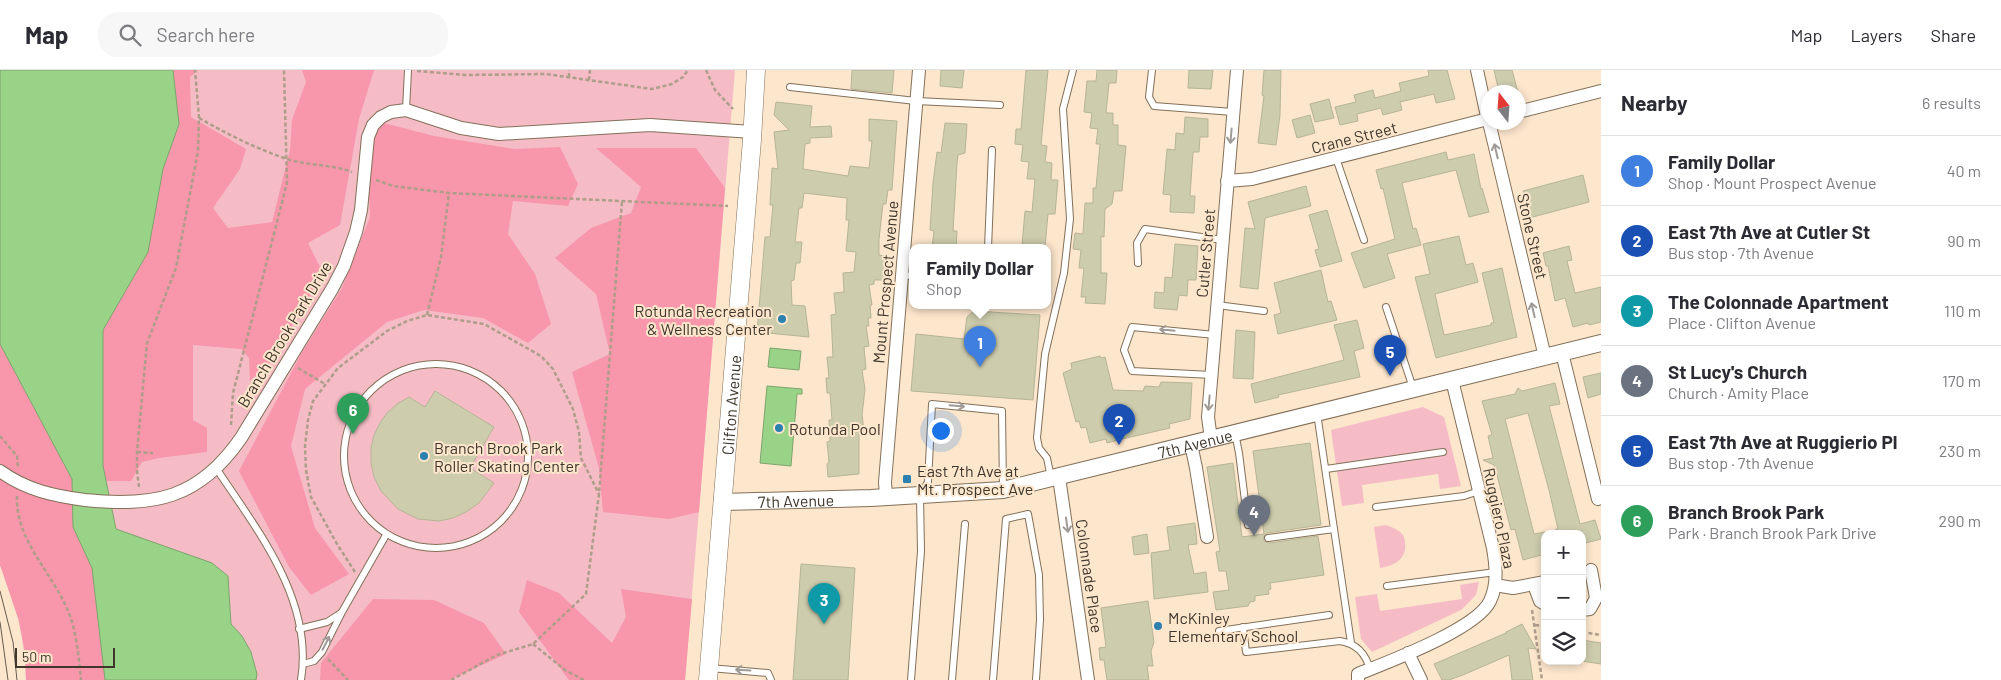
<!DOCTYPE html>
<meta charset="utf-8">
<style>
:root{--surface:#fff;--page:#f7f7f7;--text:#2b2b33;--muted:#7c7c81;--line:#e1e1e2;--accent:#1a73e8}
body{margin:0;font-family:Barlow,sans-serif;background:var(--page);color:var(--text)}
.controls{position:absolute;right:15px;bottom:15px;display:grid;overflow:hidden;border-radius:10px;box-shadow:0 2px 8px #0003}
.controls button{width:45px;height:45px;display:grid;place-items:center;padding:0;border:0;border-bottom:1px solid var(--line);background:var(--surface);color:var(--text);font:25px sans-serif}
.compass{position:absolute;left:1481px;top:15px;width:45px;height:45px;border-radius:50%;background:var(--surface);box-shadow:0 2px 8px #0003;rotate:343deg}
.scale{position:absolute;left:15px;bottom:12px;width:100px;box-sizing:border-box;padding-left:5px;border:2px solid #3f362c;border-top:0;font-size:14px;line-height:18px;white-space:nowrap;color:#3f362c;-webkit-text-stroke:4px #fce6cc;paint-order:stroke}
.you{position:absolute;left:940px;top:360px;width:18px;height:18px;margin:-12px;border:4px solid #fff;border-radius:50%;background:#1a73e8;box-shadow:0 0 0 8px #1a73e833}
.badge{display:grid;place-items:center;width:32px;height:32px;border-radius:50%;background:var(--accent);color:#fff;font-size:16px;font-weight:700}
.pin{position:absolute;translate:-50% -41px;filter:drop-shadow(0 1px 2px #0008)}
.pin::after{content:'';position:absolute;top:26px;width:18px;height:15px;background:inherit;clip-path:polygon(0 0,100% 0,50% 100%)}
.popup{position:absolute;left:909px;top:174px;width:142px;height:65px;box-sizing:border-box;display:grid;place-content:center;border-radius:10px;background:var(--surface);filter:drop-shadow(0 1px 4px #0005);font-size:16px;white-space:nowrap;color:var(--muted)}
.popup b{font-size:19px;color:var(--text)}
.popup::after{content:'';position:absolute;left:50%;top:100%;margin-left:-10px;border:10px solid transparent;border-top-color:var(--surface)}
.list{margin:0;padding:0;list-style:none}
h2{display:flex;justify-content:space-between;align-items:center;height:65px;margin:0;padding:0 20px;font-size:21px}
h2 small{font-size:16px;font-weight:400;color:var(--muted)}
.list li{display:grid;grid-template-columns:32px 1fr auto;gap:15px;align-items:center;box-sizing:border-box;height:70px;padding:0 20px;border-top:1px solid var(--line)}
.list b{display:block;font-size:19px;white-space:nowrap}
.list p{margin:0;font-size:16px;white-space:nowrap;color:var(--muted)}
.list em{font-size:16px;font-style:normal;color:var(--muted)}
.icon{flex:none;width:28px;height:28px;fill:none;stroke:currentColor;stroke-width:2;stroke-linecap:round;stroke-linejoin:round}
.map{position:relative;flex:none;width:1601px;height:610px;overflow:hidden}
header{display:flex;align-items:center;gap:30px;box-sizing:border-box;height:70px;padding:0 25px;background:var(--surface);border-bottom:1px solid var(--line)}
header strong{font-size:24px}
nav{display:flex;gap:28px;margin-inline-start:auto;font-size:18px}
.search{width:350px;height:45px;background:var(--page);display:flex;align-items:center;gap:12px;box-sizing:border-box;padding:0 18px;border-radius:20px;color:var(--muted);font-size:19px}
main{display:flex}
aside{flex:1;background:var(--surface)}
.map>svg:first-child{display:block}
.green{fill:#f5bcc6}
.forest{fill:#f896ab}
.water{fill:#98d388;stroke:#7da46c}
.building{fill:#cdccad;stroke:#b6b596}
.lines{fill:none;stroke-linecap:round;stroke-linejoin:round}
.service-casing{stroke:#837059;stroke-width:8}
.minor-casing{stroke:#837059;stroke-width:14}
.tertiary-casing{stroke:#837059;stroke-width:18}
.secondary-casing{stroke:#837059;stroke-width:19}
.path{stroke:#ae9d8a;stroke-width:2.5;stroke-dasharray:4 2.5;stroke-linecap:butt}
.service{stroke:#fff;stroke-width:6}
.minor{stroke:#fff;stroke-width:12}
.tertiary{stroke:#fff;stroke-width:16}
.secondary{stroke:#fff;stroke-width:18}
.tram{stroke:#675c4e;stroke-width:1}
.oneway{stroke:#9f9a96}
.poi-dot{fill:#2c80b0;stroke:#fce6cc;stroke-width:2}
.labels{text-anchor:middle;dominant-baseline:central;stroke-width:4;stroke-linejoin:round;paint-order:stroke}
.street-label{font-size:16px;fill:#3f362c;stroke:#fce6cc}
.poi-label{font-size:16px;fill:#3f362c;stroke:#fce6cc;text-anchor:start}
</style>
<header>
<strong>Map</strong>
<div class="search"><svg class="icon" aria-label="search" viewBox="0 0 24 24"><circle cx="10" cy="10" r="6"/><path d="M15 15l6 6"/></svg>Search here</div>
<nav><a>Map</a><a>Layers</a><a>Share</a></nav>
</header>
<main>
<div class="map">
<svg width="1601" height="610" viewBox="0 0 1601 610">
<rect width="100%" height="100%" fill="#fce6cc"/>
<!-- green -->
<g class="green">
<path d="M0,0H735L685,610H26C25,571 16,531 0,495Z"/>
<path d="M1423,337L1444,347L1461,416L1440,419L1438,404L1362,415L1364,433L1342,436L1331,360Z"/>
<path d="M1386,455C1391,457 1397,459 1400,462C1404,465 1405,469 1405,473C1407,489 1394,496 1380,498L1374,457Z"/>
<path d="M1479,512L1476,525L1461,540L1372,582L1361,569L1355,527L1377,524L1380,541L1462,529L1460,515Z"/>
</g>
<!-- forest -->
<g class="forest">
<path d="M173,0H198L190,7L191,47L246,79L240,99L213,138L228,158L272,152L290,80L292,50L306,12L302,0H374L359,49L340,155L308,173L323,203L271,292L250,311L249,288L241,279L193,275V350L207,358V382L159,388L142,392L131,411H106L103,396V260L148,182L163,99L179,54Z"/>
<path d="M384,53L434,66L515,79L560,77L578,114L568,136L513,131L508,164L535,204L551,254L528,273L483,248L424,240L387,252L305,319L291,376L315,458L349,504L311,525L289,497L239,401L301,284L342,218L370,147L369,122L372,65Z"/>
<path d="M596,78H696L725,118L699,442L669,449L603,442L599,398L572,302L610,284L596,224L555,188L591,158L631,143L641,117Z"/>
<path d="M0,274L72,409L73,457L92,498L105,610H26L25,583L19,551L0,495Z"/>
<path d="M527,510L559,523L612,573L626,547L621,519L692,529L685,610H569L519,542Z"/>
<path d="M373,529L434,530L484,553L506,584L449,610H320L321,593Z"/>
</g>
<!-- water -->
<g class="water">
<path d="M0,0H173L179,54L163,99L148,182L103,260V396L116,459L212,493L228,506L231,554L242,566L251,582L257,604L256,610H105L92,498L73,457L72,409L0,274Z"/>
<path d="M770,278L801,281L799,300L768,297Z"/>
<path d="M767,316L802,319V324H797L791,396L760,393Z"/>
</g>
<!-- building -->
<g class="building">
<path d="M852,0H894L892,23L851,19Z"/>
<path d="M941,0H964L962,18L940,16Z"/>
<path d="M1026,0H1048L1041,75L1047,76L1045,92L1052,93L1051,110H1058L1055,144H1048L1045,177L1022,175L1025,141L1032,142L1035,109H1027L1029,92L1021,91L1023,75L1015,74L1016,59H1021Z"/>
<path d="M1097,0H1117L1116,13H1109L1106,43H1113V55H1118V75L1126,76L1122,121H1114L1112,134L1105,139L1104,167L1101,166V203H1107L1105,234L1085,233L1086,227H1081L1084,198H1079L1081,180L1073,179L1075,163L1083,164L1085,133H1093V118H1096L1100,74H1096L1098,59L1090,58L1092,43L1084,42L1087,11H1096Z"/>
<path d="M1189,0H1213L1211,19L1188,18Z"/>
<path d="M1264,0H1281L1280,45L1276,75L1258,73L1264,26L1262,25Z"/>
<path d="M1428,0H1447L1455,29L1436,33L1434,24L1400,32L1402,40L1383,45L1381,38L1357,44L1358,51L1340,55L1335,37L1356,32L1354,25L1373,20L1375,28L1401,21L1399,13L1429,6Z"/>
<path d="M1494,0H1512L1518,22H1499Z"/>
<path d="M1329,29L1334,48L1315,52L1310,34Z"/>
<path d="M776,32L812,36L810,57L831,56L832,67L810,68V73L805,74L803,99L848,106L850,96L869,98L872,71H869V49L897,51L892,120H888L886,134H883L879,169V185L885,186L884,210H874V214L869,215L872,235H870L871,248H868L869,256H866L869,276L864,277L866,299L862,300L865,319L862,345L864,361L859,362V404L828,407L827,394L829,392L827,372L830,371L829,350H832L830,323H827L826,308H829L827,287H833L831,245L836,244L834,223L844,222L843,203L854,202L856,182L846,181L849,150H846L847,128L804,123L802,138H799L795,172H802L800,193H796L794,210L791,211L792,235L805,236L809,267L757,262L765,167H770L773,135H770L772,98L778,99L774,62L789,60L774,45Z"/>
<path d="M1310,45L1315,63L1297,68L1292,50Z"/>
<path d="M1185,47L1208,49V67H1200L1199,82H1193L1190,126H1195L1194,143L1170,142L1171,125L1163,124L1167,79L1175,80L1176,63L1184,64Z"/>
<path d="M945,53L967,54L965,83L958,85L957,93L953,161H957L956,178H932L934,161L930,160L933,113L937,82L941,83Z"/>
<path d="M1446,82L1448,90L1474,84L1481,119L1482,118L1489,142L1469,147L1456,100L1402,113L1413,159L1416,158L1421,175L1387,184L1395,208L1364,218L1351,183L1395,169L1383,118L1381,119L1376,100Z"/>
<path d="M1583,105L1589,132L1529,148L1523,121Z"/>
<path d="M1306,116L1311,136L1265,148L1258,219L1240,217L1245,158L1255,159L1248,132Z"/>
<path d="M1327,140L1342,191L1320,197L1315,180L1319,179L1309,145Z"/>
<path d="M1459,166L1466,195L1473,193L1478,212L1435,224L1444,265L1491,255V253H1494L1482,203L1502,198L1517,267L1436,288L1415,207L1430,204L1423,174Z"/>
<path d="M1175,174L1198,176L1196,210H1188L1187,226L1179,225L1177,240L1154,238L1155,222L1164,223L1165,207L1172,208Z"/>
<path d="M1569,176L1572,190L1567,191L1575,223L1601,217V252L1589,255L1588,253L1573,257L1565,228L1555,231L1548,196H1546L1543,183Z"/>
<path d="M1321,200L1328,232L1331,231L1337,250L1278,264L1274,245L1281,243L1274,213Z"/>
<path d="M974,241L1040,245L1033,330L911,321L916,264L964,269L967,247Z"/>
<path d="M1357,250L1364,278L1354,281L1360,307L1278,325L1279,327L1255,333L1251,314L1344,290L1334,255Z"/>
<path d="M1236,260L1255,262L1253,309L1233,308Z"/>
<path d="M1100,286L1101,288L1105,287L1113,320L1143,321L1145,316L1159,317L1161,312L1192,313L1190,349L1169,354L1170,358L1122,369L1107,373L1106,369L1090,373L1086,357L1081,358L1079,351L1076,352L1063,303L1072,299L1071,293Z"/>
<path d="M1601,303V324L1588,328L1583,307Z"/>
<path d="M1555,313L1560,334L1549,336L1580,454L1595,450L1601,469L1582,474V464H1556V459H1558L1549,420L1528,343L1505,349L1534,464L1545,462V484L1523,490L1515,459L1511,460L1496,401L1494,395L1483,390L1493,388L1488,366L1492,365L1482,331L1515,324L1518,318L1522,321Z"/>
<path d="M435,321L494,357L470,398L494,413L479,433L466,442L453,448L439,451L418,449L398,439L381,421L374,407L371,393V378L374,365L380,353L387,343L397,334L409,327L425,337Z"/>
<path d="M1310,373L1321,455L1267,463L1263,468L1264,471L1269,473L1318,466L1324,505L1270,513L1271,519L1268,520L1269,524L1255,526V531L1250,532L1248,536L1216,540L1213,522L1229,520L1226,501H1219L1216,482L1220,481L1207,397L1233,393L1242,467L1264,464L1253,381Z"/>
<path d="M1195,453L1197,474L1188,475L1194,504L1206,502L1208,522L1154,529L1151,483L1170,480L1167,457Z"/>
<path d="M1147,464L1149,483L1134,485L1132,467Z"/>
<path d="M801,494L855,498L848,610H793Z"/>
<path d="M1148,531L1154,572L1151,581L1153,596H1147L1149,610H1107L1104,590H1100L1099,578L1106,577L1101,538Z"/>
<path d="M1522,554L1536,579L1528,578L1533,610H1512L1509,585L1463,605L1449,610H1442L1434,594L1506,563V562Z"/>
<path d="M1582,570L1601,573V594L1582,591Z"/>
</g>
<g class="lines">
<defs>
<g id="service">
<path d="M1152,0L1149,27L1154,36L1233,42"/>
<path d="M790,17L916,31L1000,35"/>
<path d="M406,40L408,0"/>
<path d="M1336,88L1364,170"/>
<path d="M988,178L992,80"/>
<path d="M1138,193L1137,173L1145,159L1223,170"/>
<path d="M902,205L912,206"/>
<path d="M1217,235L1264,241"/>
<path d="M1386,237L1413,318"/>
<circle cx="436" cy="386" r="92"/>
<path d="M1212,305L1132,301L1124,280L1132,257L1215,265"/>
<path d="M1235,363L1239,383L1248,455"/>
<path d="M216,398C257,460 314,530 301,610"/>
<path d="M1326,399L1443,382"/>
<path d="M1051,408L1047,388L1039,378L1037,368L1045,284L1064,203L1070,149L1063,39L1073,0"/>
<path d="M1376,437L1464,426L1479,421"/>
<path d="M1334,459L1351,573"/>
<path d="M1268,468L1334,459L1317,343"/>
<path d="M1387,516L1496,502"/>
<path d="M1243,557L1246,582L1340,571C1357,574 1365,583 1370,599"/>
<path d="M299,559L327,552L341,543"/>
<path d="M1219,561L1329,545"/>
<path d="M303,594L314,591L322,582L342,542L386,465"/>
<path d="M710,598L768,603L771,610"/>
<path d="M911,610L921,481L920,426L928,412L932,334L1002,341L1003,420"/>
<path d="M952,610L965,454"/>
<path d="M993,610L1006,449L1028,444L1039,505L1040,550L1036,610"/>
</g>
<g id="minor">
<path d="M1477,0L1488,51"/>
<path d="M1518,42L1601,21"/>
<path d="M1489,52L1545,287"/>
<path d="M1227,111L1252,109L1488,49"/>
<path d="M1562,283L1598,429"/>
<path d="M1211,369L1208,347L1237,0"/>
<path d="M1191,374L1196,398L1207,467"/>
<path d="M0,401C26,420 54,426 85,430C154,437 199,429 241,368L332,219L344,196L356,162L361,140L368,67L373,55L381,47L391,42L406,40L461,58L499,64L650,55L752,62"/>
<path d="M1059,407L1088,610"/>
<path d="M886,427L885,412L919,0"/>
<path d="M1495,515L1513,518L1545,512"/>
<path d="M1534,515L1540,531L1545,534"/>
<path d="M1582,540L1590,539L1596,528L1591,500"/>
<path d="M1408,583L1421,610"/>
<path d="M1358,610V604C1388,592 1477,559 1490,531C1498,514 1496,496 1493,478L1452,310"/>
</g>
<g id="tertiary">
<path id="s1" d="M722,432L871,428L1003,420L1601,273"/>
</g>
<g id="secondary">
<path id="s2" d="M708,610L752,70L756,0"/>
</g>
</defs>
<!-- service casing -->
<use href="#service" class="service-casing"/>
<!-- minor casing -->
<use href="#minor" class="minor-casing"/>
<!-- tertiary casing -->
<use href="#tertiary" class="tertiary-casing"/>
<!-- secondary casing -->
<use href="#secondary" class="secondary-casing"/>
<!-- path -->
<g class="path">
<path d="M706,0L715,20L733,39"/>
<path d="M417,1L466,5L546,4L652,19L672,14L683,7L688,0"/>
<path d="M569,7V0"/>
<path d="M589,10L590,0"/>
<path d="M199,48C227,64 257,79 287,89C309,96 331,94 352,102"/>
<path d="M376,110L393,116L449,123L728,136"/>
<path d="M427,245L441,187L449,123"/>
<path d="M298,298L325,314"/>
<path d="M231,355L233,323L287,113L284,0"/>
<path d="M0,366L17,386L18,398"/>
<path d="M137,382L153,383"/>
<path d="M139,417L137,401V382L147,273L176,198L198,81L199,47L195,0"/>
<path d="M17,426C15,473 57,506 71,549C77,567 79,590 81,610"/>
<path d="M355,502L337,474L311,427L306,400L305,376L308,350L313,331L338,298L387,261L407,251L427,245L484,254L541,286L553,299L573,339L579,362L581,388L599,424"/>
<path d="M1532,540L1542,610"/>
<path d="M1535,555L1545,556"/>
<path d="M1582,562L1601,565"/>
<path d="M533,574L565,600L584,610"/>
<path d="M328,589L348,610"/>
<path d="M451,610L497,585L533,574L586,524L599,424L622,131"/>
</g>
<!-- service -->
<use href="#service" class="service"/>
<!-- minor -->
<use href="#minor" class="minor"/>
<!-- tertiary -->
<use href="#tertiary" class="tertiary"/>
<!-- secondary -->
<use href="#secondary" class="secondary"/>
<!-- tram -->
<g class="tram">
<path d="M0,521L13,572L17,610"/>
<path d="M0,552L8,610"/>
</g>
</g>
<!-- one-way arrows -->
<defs><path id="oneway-shaft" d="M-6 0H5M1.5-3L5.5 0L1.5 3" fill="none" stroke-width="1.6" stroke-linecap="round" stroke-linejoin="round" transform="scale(1.25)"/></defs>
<g class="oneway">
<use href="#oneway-shaft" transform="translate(1231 66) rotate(95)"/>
<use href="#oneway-shaft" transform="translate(1496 81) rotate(-103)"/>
<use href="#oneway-shaft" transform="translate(1533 240) rotate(-103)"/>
<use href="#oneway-shaft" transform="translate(1167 260) rotate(-174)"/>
<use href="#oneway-shaft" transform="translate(1209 333) rotate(95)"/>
<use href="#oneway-shaft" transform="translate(957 336) rotate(5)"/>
<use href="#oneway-shaft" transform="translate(1067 455) rotate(82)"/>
<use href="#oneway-shaft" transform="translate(326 573) rotate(-63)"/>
<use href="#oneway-shaft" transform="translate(743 600) rotate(-177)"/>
</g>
<!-- markers -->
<g class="poi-dot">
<circle cx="782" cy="249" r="5"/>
<circle cx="779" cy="358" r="5"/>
<circle cx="424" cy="386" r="5"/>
<rect x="902" y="404" width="10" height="10" rx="2.5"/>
<circle cx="1158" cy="556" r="5"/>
</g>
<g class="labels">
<!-- street labels -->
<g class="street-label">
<text transform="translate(1354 67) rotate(-14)">Crane Street</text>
<text transform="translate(1533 166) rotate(77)">Stone Street</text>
<text transform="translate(1205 183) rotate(-85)">Cutler Street</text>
<text transform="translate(885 212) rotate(-85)">Mount Prospect Avenue</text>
<text transform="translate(284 264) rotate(-59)">Branch Brook Park Drive</text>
<text stroke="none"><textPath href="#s2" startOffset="276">Clifton Avenue</textPath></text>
<text stroke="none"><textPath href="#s1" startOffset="479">7th Avenue</textPath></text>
<text stroke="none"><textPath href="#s1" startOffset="74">7th Avenue</textPath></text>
<text transform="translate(1500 448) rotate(78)">Ruggiero Plaza</text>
<text transform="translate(1090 506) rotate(82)">Colonnade Place</text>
</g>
<!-- poi labels -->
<g class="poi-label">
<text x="772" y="240" text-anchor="end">Rotunda Recreation<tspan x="772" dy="18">&amp; Wellness Center</tspan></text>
<text x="789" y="358">Rotunda Pool</text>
<text x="434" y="377">Branch Brook Park<tspan x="434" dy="18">Roller Skating Center</tspan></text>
<text x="917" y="400">East 7th Ave at<tspan x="917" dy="18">Mt. Prospect Ave</tspan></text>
<text x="1168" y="547">McKinley<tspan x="1168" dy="18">Elementary School</tspan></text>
</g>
</g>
</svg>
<div class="controls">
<button>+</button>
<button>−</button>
<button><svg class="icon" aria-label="layers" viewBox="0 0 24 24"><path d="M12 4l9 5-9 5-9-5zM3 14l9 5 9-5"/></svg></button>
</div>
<svg class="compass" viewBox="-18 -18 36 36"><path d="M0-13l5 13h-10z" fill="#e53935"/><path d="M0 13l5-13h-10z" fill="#7c7c81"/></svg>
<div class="scale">50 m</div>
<div class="you"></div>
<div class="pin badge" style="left:980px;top:297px;background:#3f7fe0">1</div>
<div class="popup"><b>Family Dollar</b>Shop</div>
<div class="pin badge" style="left:1119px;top:375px;background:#1a4fb4">2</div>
<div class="pin badge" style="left:824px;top:554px;background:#0f9aa8">3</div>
<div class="pin badge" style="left:1254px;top:466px;background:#6b7280">4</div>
<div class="pin badge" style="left:1390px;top:306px;background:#1a4fb4">5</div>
<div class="pin badge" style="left:353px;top:364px;background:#2e9e5b">6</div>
</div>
<aside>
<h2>Nearby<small>6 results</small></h2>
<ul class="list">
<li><span class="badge" style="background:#3f7fe0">1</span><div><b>Family Dollar</b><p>Shop · Mount Prospect Avenue</p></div><em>40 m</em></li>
<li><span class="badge" style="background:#1a4fb4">2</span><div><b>East 7th Ave at Cutler St</b><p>Bus stop · 7th Avenue</p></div><em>90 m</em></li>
<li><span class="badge" style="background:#0f9aa8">3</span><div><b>The Colonnade Apartment</b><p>Place · Clifton Avenue</p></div><em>110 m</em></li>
<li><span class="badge" style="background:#6b7280">4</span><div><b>St Lucy's Church</b><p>Church · Amity Place</p></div><em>170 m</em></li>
<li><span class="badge" style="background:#1a4fb4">5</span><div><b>East 7th Ave at Ruggierio Pl</b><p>Bus stop · 7th Avenue</p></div><em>230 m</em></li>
<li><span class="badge" style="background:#2e9e5b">6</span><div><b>Branch Brook Park</b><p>Park · Branch Brook Park Drive</p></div><em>290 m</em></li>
</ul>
</aside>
</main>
